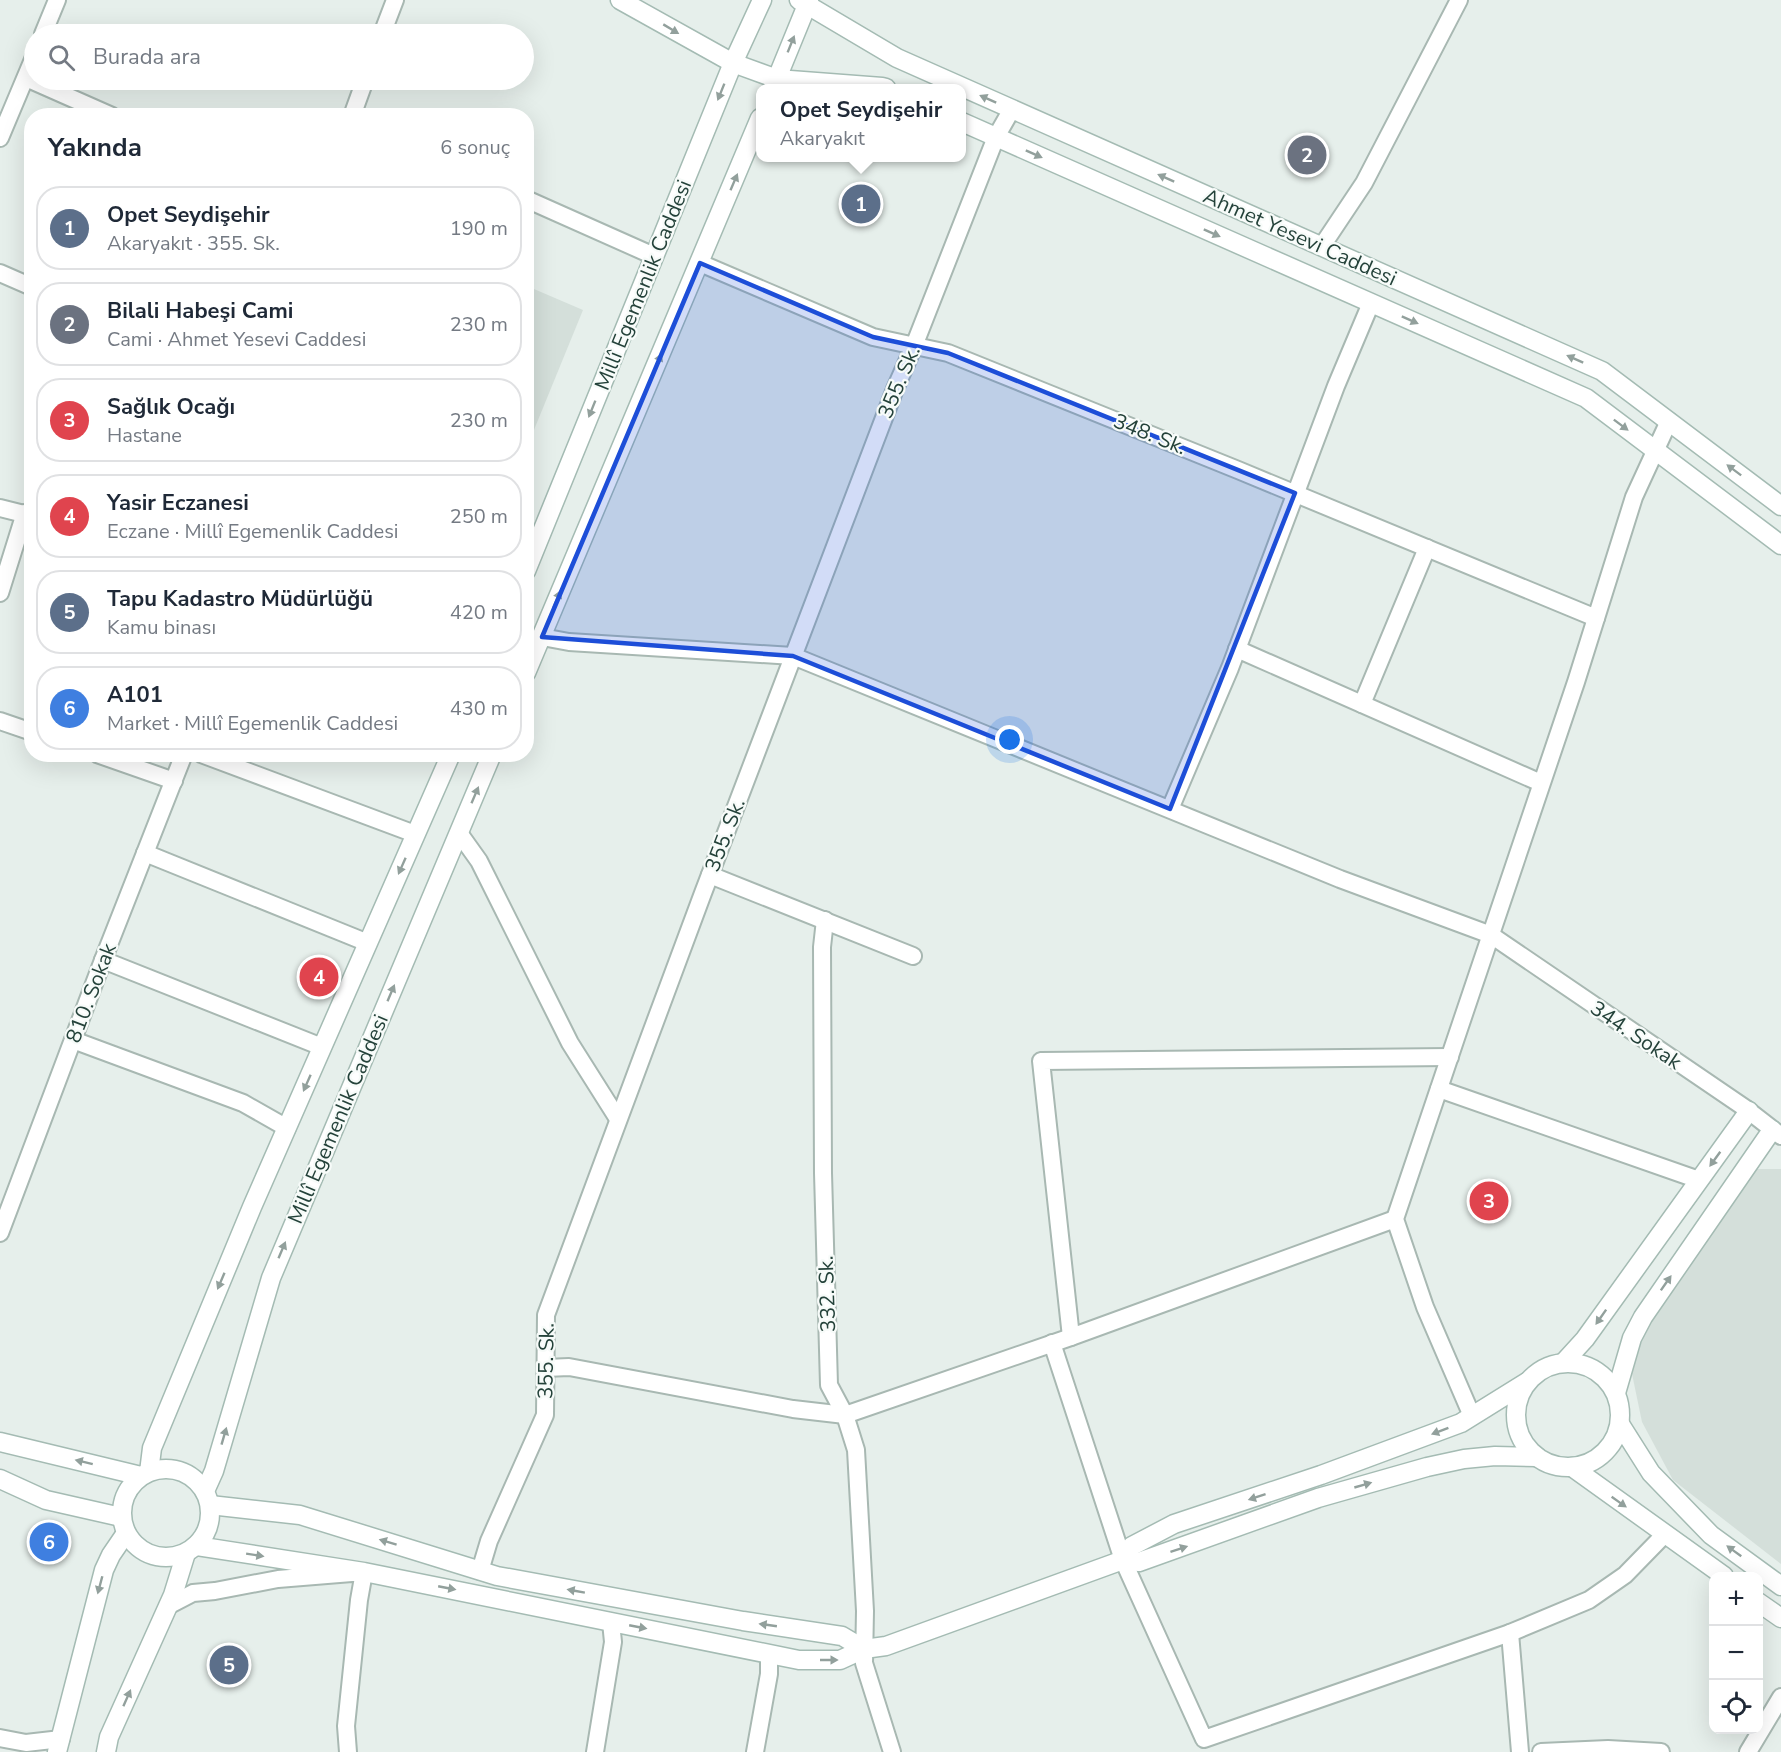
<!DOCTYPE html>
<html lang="tr">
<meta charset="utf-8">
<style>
:root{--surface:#fff;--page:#f6f6f7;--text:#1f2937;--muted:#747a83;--line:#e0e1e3;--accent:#7f5249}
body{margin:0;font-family:"Nunito Sans",sans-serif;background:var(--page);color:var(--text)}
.controls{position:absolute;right:18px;bottom:18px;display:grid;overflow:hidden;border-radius:12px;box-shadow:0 6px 24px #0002}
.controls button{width:54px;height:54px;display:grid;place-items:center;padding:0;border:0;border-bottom:2px solid var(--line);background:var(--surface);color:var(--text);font:30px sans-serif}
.you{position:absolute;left:1010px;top:740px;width:21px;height:21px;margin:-15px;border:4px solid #fff;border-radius:50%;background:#1a73e8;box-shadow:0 0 0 9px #1a73e833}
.badge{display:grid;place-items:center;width:39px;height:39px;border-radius:50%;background:var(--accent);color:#fff;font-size:20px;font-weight:700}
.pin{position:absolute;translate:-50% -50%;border:3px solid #fff;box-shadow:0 2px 6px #0006}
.popup{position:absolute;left:756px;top:84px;width:210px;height:78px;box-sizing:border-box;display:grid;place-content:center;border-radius:12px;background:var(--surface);filter:drop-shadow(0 2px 4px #0005);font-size:20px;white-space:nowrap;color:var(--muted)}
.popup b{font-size:22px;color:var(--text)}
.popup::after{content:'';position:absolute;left:50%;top:100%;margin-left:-12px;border:12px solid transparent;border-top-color:var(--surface)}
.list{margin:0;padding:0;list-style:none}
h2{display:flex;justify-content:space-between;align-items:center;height:78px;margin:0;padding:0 24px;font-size:26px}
h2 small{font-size:20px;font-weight:400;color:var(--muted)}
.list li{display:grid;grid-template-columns:39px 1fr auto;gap:18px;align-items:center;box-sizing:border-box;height:84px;margin:0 12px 12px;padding:0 12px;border:2px solid var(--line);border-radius:24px}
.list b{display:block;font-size:22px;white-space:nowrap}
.list p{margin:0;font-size:20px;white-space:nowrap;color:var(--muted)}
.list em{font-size:20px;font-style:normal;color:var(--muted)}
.icon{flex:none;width:33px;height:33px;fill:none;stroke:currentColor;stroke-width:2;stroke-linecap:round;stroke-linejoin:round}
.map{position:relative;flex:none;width:1781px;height:1752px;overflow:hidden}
.search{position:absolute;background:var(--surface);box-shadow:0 6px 24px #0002;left:24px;top:24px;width:510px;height:66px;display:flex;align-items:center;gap:15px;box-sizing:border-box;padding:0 21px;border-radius:33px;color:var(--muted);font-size:22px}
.panel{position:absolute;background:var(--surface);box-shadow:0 6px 24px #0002;left:24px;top:108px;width:510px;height:654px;border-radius:24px}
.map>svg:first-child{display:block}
.built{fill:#d4dfda}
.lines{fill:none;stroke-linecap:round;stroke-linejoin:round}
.street-casing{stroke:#a8b8b2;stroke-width:20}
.secondary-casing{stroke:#a4bbb3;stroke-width:21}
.street{stroke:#fff;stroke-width:16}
.secondary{stroke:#fff;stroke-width:18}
.oneway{fill:#92a09c}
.marked{fill:#1d4ed8;fill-opacity:0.2;stroke:#1d4ed8;stroke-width:4.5;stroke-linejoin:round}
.labels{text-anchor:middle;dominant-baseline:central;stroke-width:4.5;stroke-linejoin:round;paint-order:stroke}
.street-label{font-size:21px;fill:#24423a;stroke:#f7fbf9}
</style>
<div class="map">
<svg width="1781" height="1752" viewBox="0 0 1781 1752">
<rect width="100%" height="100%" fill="#e6efeb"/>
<!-- built -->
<g class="built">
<path d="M527,286L583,310L527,447Z"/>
<path d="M1755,1169H1781V1564L1673,1480L1642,1422L1631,1369L1650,1321Z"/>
</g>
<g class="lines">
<defs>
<g id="street">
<path d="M43,34L57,0"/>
<path d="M382,34L395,0"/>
<path d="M26,78L112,116"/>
<path d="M352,116L365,80"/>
<path d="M0,138L34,57"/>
<path d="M526,199L654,256"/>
<path d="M1322,246L1364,183L1459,0"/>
<path d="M700,263L873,337L948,353L1238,470L1596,618"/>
<path d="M0,273L32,287"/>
<path d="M0,508L32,516"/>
<path d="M0,593L25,513"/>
<path d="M542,637L569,642L793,656L1340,879L1491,935L1745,1108L1781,1136"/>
<path d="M1237,649L1541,783"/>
<path d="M1362,704L1427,548"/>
<path d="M0,721L32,732"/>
<path d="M97,754L174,781"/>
<path d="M201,754L415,834"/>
<path d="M1170,809L1230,668L1336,386L1371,303"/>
<path d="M459,833L479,861L570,1043L618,1119"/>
<path d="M145,853L368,943"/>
<path d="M710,875L913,956"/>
<path d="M825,920L822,947L823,1173L829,1385L845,1415L856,1450L865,1611L864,1663L892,1752"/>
<path d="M103,960L322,1047"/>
<path d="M73,1040L243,1103L287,1128"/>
<path d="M1439,1089L1699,1180"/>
<path d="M0,1233L103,960L184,754"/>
<path d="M1071,1337L1041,1061L1450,1057"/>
<path d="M1052,1343L1123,1560L1204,1739L1510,1633L1589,1600L1625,1575L1665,1534"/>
<path d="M546,1368L569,1367L793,1409L845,1415L1071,1337L1395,1219"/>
<path d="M1472,1416L1425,1307L1395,1219L1576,682L1634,497L1669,421"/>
<path d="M480,1571L489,1541L545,1415L546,1315L703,893L895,389L914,346L996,137L1012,109"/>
<path d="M168,1606L193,1593L215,1591L278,1579L364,1572L359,1600L346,1726L348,1752"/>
<path d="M1510,1633L1520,1752"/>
<path d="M0,1738L26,1743L61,1739"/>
<path d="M595,1752L613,1642L611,1622"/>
<path d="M755,1752L769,1674V1654"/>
<path d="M1541,1752L1608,1749L1661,1752"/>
<path d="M1748,1752L1781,1697"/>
</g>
<g id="secondary">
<path d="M620,0L733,63L777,79L882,87L886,88"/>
<path d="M799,0L897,58L1602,371L1781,506"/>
<path d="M773,88L809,0"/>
<path d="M962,122L1586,398L1781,545"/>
<path d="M526,571L733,63L762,0"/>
<path d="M526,673L760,118"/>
<path d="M1564,1362L1585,1339L1749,1111"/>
<circle cx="1568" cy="1415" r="52"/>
<path d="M1616,1393L1632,1338L1643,1317L1772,1130"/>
<path d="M1620,1424L1651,1473L1711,1535L1781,1586"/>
<path d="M0,1442L141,1476"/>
<path d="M1572,1467L1724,1576"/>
<circle cx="166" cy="1513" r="44"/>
<path d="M149,1472L152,1448L252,1207L451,754"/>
<path d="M0,1479L46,1500L121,1517"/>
<path d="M205,1491L214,1471L271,1278L492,754"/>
<path d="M210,1505L300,1515L497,1576L743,1621L842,1636L864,1649"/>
<path d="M197,1546L364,1572L799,1660H840L864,1649L886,1646L1123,1560L1139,1562L1318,1498L1427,1467L1464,1459L1495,1456L1537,1457"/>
<path d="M1123,1560L1132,1546L1174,1524L1321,1475L1461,1423L1527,1382"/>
<path d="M1758,1602L1781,1618"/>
<path d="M57,1752L104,1570L111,1555L126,1533"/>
<path d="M106,1752L109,1737L173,1595L186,1553"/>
</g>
</defs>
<!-- street casing -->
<use href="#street" class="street-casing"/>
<!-- secondary casing -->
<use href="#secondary" class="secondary-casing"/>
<!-- street -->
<use href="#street" class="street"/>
<!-- secondary -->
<use href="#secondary" class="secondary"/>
</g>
<!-- one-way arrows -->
<defs><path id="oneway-solid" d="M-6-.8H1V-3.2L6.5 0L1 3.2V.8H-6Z" transform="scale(1.5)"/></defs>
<g class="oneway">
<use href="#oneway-solid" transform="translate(671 29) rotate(31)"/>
<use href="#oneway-solid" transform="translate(791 44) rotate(-68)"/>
<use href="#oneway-solid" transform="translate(721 92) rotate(112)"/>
<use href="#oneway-solid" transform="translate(988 99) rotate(-156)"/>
<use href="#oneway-solid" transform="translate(1034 154) rotate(24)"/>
<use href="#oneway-solid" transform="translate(1166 178) rotate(-156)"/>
<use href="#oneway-solid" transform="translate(734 182) rotate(-67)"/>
<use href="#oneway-solid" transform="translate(1212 233) rotate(24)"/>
<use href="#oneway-solid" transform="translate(1410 320) rotate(24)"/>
<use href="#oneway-solid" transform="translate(1575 359) rotate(-156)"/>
<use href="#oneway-solid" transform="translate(658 362) rotate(-67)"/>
<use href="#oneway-solid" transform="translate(592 409) rotate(112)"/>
<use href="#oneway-solid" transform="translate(1621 425) rotate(37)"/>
<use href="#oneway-solid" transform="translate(1734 470) rotate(-143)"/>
<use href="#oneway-solid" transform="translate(557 599) rotate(-67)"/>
<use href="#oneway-solid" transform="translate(475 795) rotate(-67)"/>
<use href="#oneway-solid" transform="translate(402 866) rotate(114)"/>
<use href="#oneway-solid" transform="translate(391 993) rotate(-67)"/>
<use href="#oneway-solid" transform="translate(307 1083) rotate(114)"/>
<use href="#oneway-solid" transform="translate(1715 1159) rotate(126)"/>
<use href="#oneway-solid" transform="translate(282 1250) rotate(-67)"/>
<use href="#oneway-solid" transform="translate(221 1281) rotate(113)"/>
<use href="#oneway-solid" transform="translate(1666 1283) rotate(-55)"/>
<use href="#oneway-solid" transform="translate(1601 1317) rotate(125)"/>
<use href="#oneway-solid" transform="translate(1440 1431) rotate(159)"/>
<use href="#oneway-solid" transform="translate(224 1436) rotate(-74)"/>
<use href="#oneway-solid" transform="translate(84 1462) rotate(-166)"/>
<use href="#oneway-solid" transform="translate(1363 1485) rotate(-16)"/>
<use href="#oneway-solid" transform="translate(1257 1497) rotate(162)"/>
<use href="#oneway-solid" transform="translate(1619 1502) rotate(35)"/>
<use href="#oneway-solid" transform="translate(388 1542) rotate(-163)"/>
<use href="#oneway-solid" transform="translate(1179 1549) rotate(-18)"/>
<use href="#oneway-solid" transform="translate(1734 1551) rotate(-144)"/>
<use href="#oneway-solid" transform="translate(255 1555) rotate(9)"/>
<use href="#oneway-solid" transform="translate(100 1585) rotate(105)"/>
<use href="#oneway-solid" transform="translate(447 1588) rotate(11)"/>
<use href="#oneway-solid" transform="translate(576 1591) rotate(-170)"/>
<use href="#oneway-solid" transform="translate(768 1625) rotate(-172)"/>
<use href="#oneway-solid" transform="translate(638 1627) rotate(11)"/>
<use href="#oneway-solid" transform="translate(829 1660)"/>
<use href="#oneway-solid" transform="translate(127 1698) rotate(-66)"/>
</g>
<!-- marked area -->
<path class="marked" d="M700,263L873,337L948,353L1295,493L1170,809L793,656L542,637Z"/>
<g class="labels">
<!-- street labels -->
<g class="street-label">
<text transform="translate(1300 237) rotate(24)">Ahmet Yesevi Caddesi</text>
<text transform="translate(643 285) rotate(-68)">Millî Egemenlik Caddesi</text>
<text transform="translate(899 382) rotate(-67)">355. Sk.</text>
<text transform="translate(1150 434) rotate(22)">348. Sk.</text>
<text transform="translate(725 835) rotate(-69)">355. Sk.</text>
<text transform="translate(91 993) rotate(-69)">810. Sokak</text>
<text transform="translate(1636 1035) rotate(34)">344. Sokak</text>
<text transform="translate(338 1119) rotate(-67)">Millî Egemenlik Caddesi</text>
<text transform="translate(827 1294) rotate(-92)">332. Sk.</text>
<text transform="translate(546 1361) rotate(-89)">355. Sk.</text>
</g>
</g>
</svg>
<div class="controls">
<button>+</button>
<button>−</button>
<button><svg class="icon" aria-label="locate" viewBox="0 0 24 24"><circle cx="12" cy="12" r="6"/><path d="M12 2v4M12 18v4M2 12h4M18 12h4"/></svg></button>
</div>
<div class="you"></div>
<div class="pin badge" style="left:861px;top:204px;background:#5c6f8a">1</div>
<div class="popup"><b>Opet Seydişehir</b>Akaryakıt</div>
<div class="pin badge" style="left:1307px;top:155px;background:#6b7280">2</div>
<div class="pin badge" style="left:1489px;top:1201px;background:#e0444e">3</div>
<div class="pin badge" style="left:319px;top:977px;background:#e0444e">4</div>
<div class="pin badge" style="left:229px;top:1665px;background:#5c6f8a">5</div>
<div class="pin badge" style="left:49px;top:1542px;background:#3f7fe0">6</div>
<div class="search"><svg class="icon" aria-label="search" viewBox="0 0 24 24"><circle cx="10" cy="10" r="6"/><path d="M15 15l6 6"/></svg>Burada ara</div>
<section class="panel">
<h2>Yakında<small>6 sonuç</small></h2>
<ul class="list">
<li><span class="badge" style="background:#5c6f8a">1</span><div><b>Opet Seydişehir</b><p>Akaryakıt · 355. Sk.</p></div><em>190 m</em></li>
<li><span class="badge" style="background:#6b7280">2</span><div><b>Bilali Habeşi Cami</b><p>Cami · Ahmet Yesevi Caddesi</p></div><em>230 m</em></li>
<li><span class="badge" style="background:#e0444e">3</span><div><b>Sağlık Ocağı</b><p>Hastane</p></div><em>230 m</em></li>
<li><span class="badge" style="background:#e0444e">4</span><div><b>Yasir Eczanesi</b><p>Eczane · Millî Egemenlik Caddesi</p></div><em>250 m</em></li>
<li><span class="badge" style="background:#5c6f8a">5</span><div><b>Tapu Kadastro Müdürlüğü</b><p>Kamu binası</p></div><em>420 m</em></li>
<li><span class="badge" style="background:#3f7fe0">6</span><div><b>A101</b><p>Market · Millî Egemenlik Caddesi</p></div><em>430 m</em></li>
</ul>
</section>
</div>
